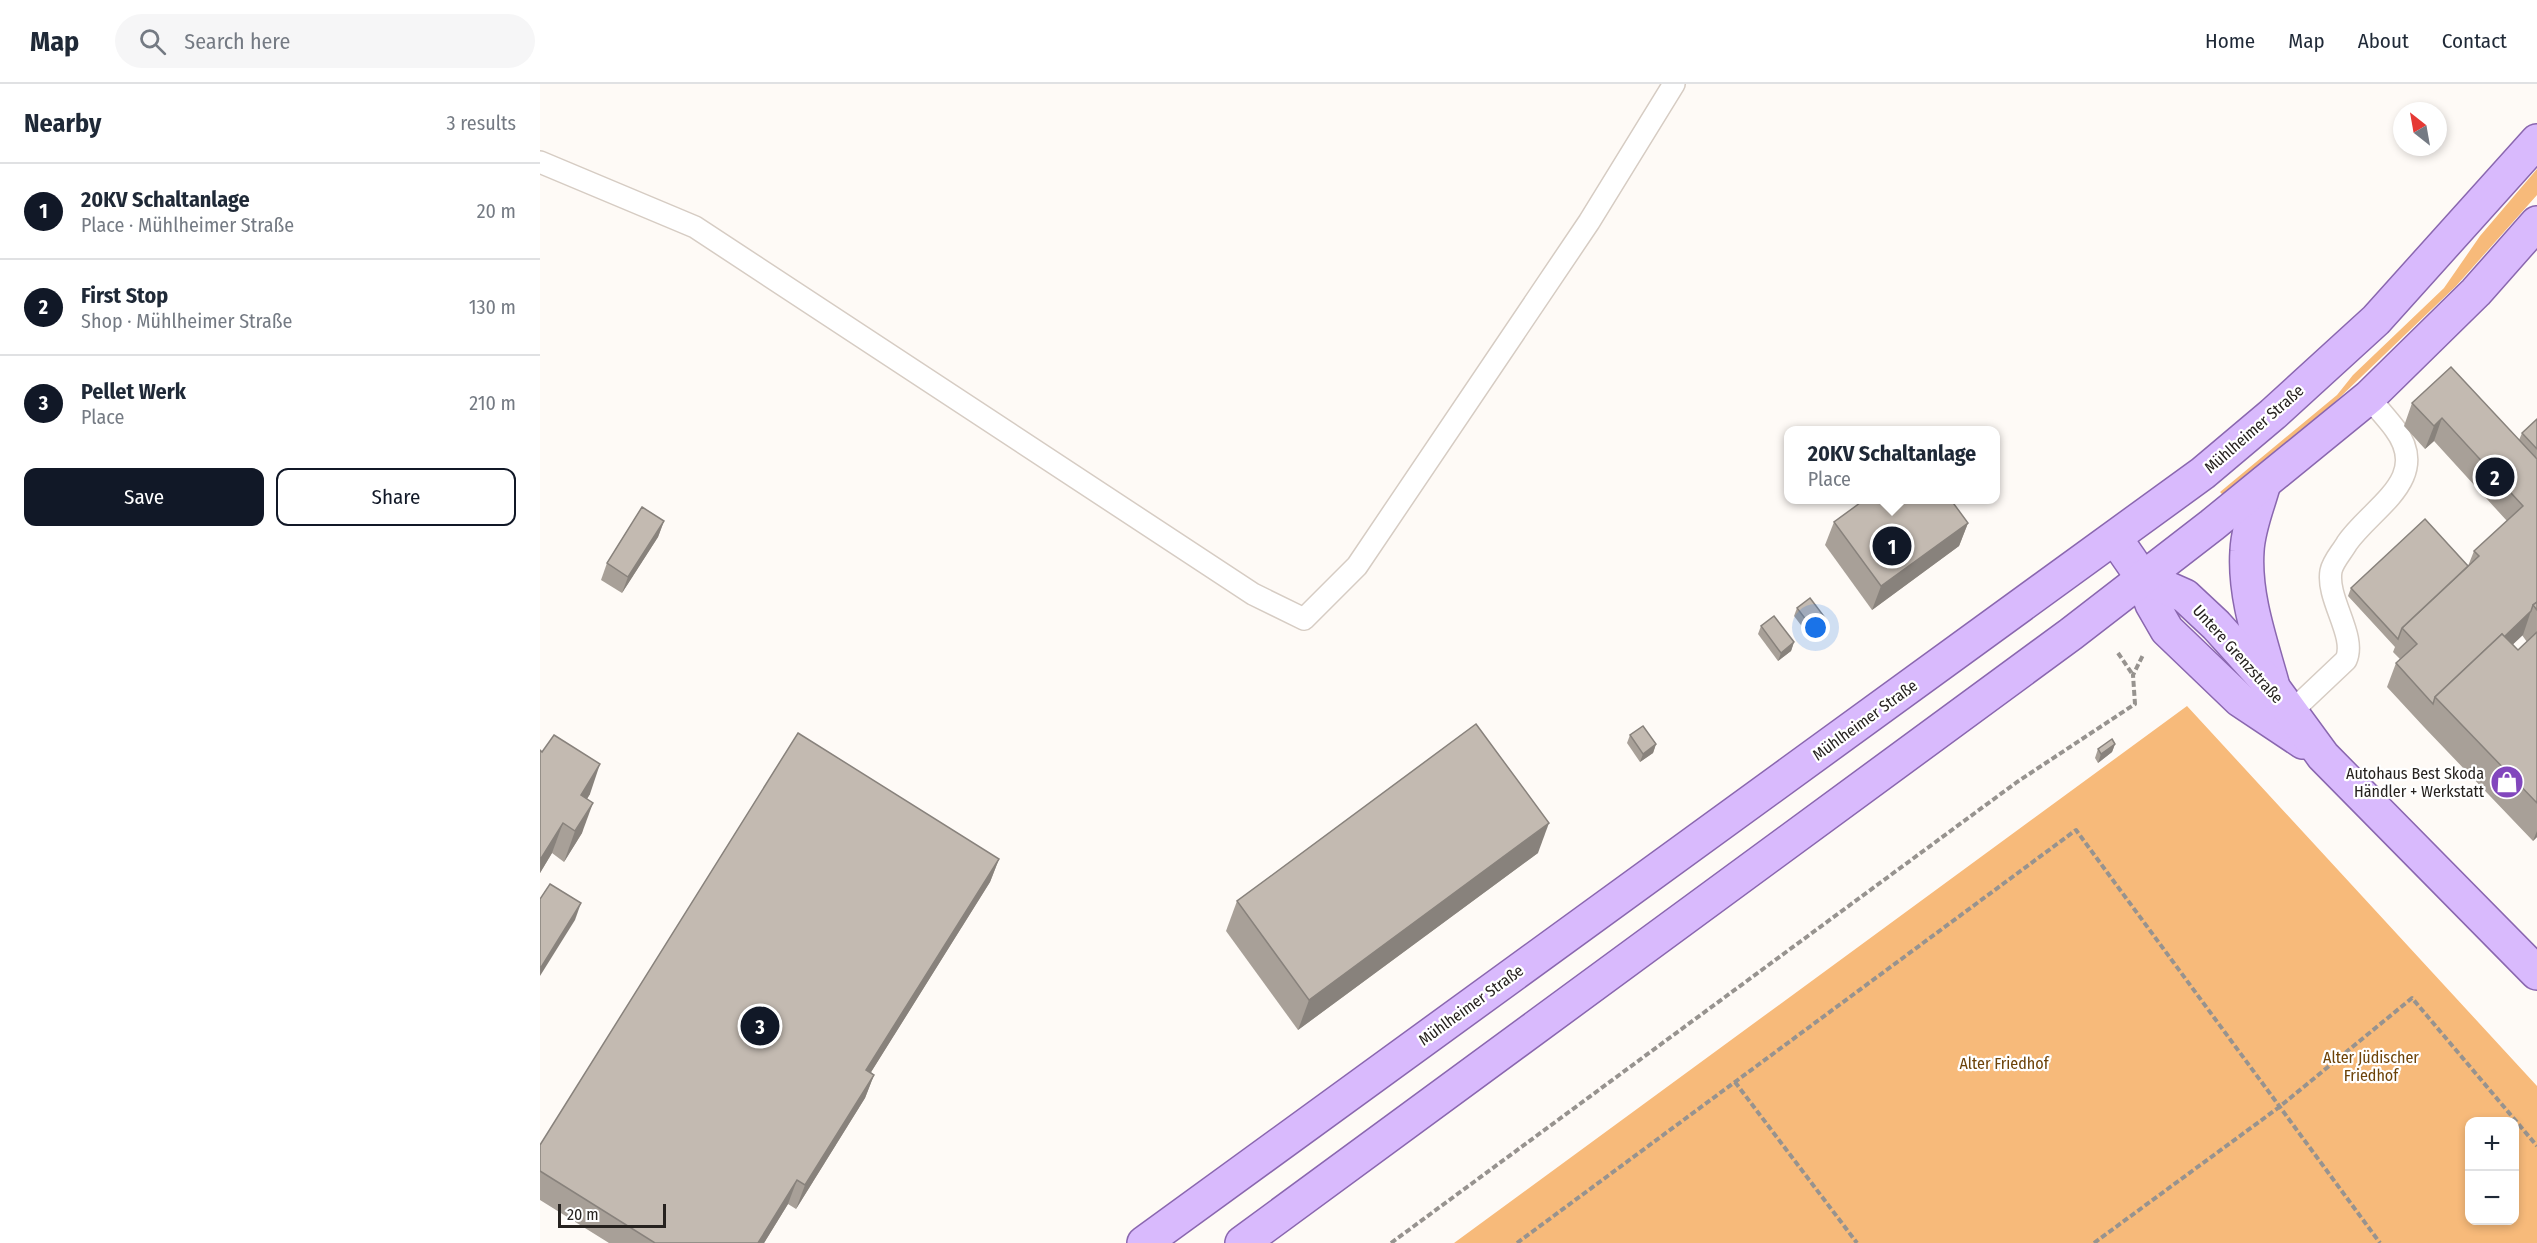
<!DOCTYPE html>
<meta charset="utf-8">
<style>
:root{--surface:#fff;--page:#f6f6f7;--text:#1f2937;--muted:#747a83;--line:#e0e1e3;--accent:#111827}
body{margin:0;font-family:"Fira Sans Condensed",sans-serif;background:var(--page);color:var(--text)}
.controls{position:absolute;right:18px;bottom:18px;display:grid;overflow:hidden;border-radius:12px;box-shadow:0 3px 9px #0003}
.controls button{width:54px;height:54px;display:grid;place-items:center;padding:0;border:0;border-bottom:2px solid var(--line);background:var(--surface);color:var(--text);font:30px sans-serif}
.compass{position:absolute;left:1853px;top:18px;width:54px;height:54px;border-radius:50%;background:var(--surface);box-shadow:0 3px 9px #0003;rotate:329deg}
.scale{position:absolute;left:18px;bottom:15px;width:108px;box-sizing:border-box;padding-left:6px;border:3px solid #26221f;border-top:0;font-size:16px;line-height:21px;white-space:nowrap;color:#26221f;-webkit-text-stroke:4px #fff;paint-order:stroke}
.you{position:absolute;left:1276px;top:544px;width:21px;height:21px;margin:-15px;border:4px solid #fff;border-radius:50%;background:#1a73e8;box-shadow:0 0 0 9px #1a73e833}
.badge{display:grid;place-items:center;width:39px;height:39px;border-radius:50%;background:var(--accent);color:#fff;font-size:20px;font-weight:700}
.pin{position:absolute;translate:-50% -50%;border:3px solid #fff;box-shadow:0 2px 6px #0006}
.popup{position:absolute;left:1244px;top:342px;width:216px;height:78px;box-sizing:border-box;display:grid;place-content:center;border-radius:12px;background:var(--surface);filter:drop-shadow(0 2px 4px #0005);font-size:20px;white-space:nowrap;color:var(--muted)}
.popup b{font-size:22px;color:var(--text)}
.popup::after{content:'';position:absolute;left:50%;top:100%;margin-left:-12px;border:12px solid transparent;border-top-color:var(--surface)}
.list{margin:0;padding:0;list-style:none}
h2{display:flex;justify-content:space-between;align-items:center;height:78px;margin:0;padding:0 24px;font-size:26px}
h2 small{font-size:20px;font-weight:400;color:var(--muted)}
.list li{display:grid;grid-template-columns:39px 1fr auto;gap:18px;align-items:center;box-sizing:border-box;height:96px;padding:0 24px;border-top:2px solid var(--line)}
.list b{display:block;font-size:22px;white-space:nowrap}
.list p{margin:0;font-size:20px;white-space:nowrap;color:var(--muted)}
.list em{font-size:20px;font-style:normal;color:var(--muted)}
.actions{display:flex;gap:12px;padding:18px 24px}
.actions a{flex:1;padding:14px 0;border:2px solid var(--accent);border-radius:12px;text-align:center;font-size:21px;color:var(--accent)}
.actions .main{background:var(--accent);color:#fff}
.icon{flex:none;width:33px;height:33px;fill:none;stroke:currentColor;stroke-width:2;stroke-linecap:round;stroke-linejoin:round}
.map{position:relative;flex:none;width:1997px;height:1159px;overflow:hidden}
header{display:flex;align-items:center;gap:36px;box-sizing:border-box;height:84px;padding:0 30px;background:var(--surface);border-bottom:2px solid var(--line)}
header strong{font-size:28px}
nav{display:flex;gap:33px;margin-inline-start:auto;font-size:21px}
.search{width:420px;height:54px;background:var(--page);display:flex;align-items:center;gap:15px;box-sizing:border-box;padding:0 21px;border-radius:33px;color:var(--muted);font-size:22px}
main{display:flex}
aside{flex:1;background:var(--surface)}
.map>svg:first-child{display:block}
.green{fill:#f7ba7a;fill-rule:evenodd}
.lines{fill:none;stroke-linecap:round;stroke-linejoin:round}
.service-casing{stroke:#d6ccc3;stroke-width:24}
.primary-casing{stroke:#8a67af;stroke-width:36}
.path{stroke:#97938f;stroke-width:4;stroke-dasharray:6 3;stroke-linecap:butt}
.service{stroke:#fff;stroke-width:21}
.primary{stroke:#d9bafd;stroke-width:33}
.wall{fill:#a8a098;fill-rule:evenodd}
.shaded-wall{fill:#88827c}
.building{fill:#c3bab1;stroke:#88827c;stroke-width:1.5}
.labels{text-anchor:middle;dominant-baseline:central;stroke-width:4.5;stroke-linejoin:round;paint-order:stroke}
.street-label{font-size:16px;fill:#26221f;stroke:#fff}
.poi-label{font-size:16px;fill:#26221f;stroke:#fff;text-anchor:end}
.park-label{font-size:16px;fill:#6d4207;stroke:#fff}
</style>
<header>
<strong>Map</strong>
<div class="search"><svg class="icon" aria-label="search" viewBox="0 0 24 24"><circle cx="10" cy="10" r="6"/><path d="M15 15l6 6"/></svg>Search here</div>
<nav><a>Home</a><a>Map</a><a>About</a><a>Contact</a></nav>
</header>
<main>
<aside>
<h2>Nearby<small>3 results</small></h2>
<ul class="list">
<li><span class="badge">1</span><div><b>20KV Schaltanlage</b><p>Place · Mühlheimer Straße</p></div><em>20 m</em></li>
<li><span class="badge">2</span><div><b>First Stop</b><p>Shop · Mühlheimer Straße</p></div><em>130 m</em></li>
<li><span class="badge">3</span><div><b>Pellet Werk</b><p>Place</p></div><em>210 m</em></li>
</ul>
<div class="actions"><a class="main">Save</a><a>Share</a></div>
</aside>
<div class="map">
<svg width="1997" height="1159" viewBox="0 0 1997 1159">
<rect width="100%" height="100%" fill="#fefaf6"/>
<!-- green -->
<g class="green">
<path d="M1997,85V111L1916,202L1771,341L1685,413L1680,408L1797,311L1813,291L1904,204L1940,152Z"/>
<path d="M1647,622L1997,1002V1159H914ZM1930,1038H1974V1136H1930Z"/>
</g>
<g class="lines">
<defs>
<g id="service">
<path d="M0,78L155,143L713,510L764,535L817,482L1049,138L1134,0"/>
<path d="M1751,628L1806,576C1817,552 1786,515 1791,487C1793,477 1802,468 1807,459C1832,423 1892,395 1855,345C1847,334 1837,324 1829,313"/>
</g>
<g id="primary">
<path d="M1724,399C1718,421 1708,444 1707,467C1704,511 1720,556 1732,599"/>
<path d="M1575,454L1602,493L1612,520L1627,546L1700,616L1763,658"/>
<path d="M1602,493L1645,512L1676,541L1734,605L1783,672L1997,889"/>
<path d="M604,1159L1663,389L1733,330L1836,236L1997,57"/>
<path d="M702,1159L1531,550L1672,441L1829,313L1936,208L1997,139"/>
</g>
</defs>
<!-- service casing -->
<use href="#service" class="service-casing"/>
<!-- primary casing -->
<use href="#primary" class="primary-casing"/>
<!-- path -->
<g class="path">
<path d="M1578,569L1593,591"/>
<path d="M1195,998L1317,1159"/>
<path d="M851,1159L1477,698L1595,620L1593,591L1603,571"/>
<path d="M977,1159L1536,746L1840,1159"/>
<path d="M1554,1159L1738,1024L1872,914L1997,1062"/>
</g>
<!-- service -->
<use href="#service" class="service"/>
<!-- primary -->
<use href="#primary" class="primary"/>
</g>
<!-- wall -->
<g class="wall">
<path d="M1872,319L1979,356L1982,349L1997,335V753L1993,757L1884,643L1847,603L1856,579L1860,575L1853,568L1855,563L1808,512L1811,504L1928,482L1934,467L1967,437L1894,357L1885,365L1864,342ZM1982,551L1987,558L1978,566L1973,560Z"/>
<path d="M124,437L118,453L82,509L61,496L67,479Z"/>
<path d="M1294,438L1428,439L1419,462L1332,526L1285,461Z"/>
<path d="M1257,524L1286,535L1283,543L1270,553L1254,532Z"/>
<path d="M1221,542L1254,558L1251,567L1238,577L1218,550Z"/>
<path d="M1090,651L1116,660L1113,669L1100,678L1087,659Z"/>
<path d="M1575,660L1572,668L1558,679L1555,674L1558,665Z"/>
<path d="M0,666L50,710L47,715L42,749L24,778L12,769L0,789Z"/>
<path d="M998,769L758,946L686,847L697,817Z"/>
<path d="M459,775L450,798L331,988L334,991L325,1014L256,1125L248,1120L224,1159H69L0,1116V1061Z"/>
</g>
<!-- shaded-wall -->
<g class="shaded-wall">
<path d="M1902,334L1894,357L1885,365L1894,342Z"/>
<path d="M124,437L118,453L82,509L88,493Z"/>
<path d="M1428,439L1419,462L1332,526L1341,502Z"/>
<path d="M1991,527L1983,551L1905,624L1897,615Z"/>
<path d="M1286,535L1283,543L1270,553L1273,545Z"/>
<path d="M1254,558L1251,567L1238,577L1241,569Z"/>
<path d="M1116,660L1113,669L1100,678L1103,670Z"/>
<path d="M1575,660L1572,668L1558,679L1561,670Z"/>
<path d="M60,680L50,710L30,741L41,711Z"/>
<path d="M53,719L42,749L24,778L35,747Z"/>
<path d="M23,739L12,769L0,789V776Z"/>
<path d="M1009,739L998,769L758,946L769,916Z"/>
<path d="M1997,747V753L1993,757Z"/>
<path d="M459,775L450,798L318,1009L326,986Z"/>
<path d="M41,819L35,836L0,892V885Z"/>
<path d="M334,991L325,1014L256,1125L265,1101Z"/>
<path d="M257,1096L248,1120L224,1159H218Z"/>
</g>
<!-- building -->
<g class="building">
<path d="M1911,283L1997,375V518L1993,521L1991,527L1964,553L1962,550L1895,613L1893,620L1856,579L1877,560L1862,544L1939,472L1934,467L1983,422L1902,334L1894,342L1872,319Z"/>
<path d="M1997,335V365L1982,349Z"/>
<path d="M1324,416H1411L1428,439L1341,502L1294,438Z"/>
<path d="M102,423L124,437L88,493L67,479Z"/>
<path d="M1885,435L1928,482L1862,544L1858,555L1811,504Z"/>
<path d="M1270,514L1286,535L1273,545L1257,524Z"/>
<path d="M1997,518V526L1993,521Z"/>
<path d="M1234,532L1254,558L1241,569L1221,542Z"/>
<path d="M1997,548V719L1895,613L1962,550L1978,566Z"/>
<path d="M936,640L1009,739L769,916L697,817Z"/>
<path d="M1103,642L1116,660L1103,670L1090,651Z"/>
<path d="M258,649L459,775L326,986L334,991L265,1101L257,1096L218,1159H115L0,1087V1061Z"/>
<path d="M14,651L60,680L41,711L53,719L35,747L23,739L0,776V666L2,668Z"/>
<path d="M1572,655L1575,660L1561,670L1558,665Z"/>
<path d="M10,800L41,819L0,885V815Z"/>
</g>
<!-- icons -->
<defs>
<symbol id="shop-disc" viewBox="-11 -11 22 22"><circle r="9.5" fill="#8247bd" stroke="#fff"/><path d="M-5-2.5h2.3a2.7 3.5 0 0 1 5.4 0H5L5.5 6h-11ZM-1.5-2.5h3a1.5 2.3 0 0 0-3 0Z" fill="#fff"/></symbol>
</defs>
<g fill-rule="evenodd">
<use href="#shop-disc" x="1948" y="679" width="38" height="38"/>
</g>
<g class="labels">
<!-- street labels -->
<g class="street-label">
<text transform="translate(1714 345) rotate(-41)">Mühlheimer Straße</text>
<text transform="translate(1698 570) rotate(48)">Untere Grenzstraße</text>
<text transform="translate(1325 636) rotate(-36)">Mühlheimer Straße</text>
<text transform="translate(931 921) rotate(-36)">Mühlheimer Straße</text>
</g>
<!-- poi labels -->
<g class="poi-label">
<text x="1944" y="689">Autohaus Best Skoda<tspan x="1944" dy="18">Händler + Werkstatt</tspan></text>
</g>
<!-- park labels -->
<g class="park-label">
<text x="1831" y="973">Alter Jüdischer<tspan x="1831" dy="18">Friedhof</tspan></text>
<text x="1464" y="979">Alter Friedhof</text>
</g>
</g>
</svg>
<div class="controls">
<button>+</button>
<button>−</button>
</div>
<svg class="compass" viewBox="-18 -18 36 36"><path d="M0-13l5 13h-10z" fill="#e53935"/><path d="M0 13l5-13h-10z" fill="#747a83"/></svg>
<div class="scale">20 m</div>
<div class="you"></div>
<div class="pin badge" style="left:1352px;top:462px">1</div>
<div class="popup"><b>20KV Schaltanlage</b>Place</div>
<div class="pin badge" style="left:1955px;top:393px">2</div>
<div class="pin badge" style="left:220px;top:942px">3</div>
</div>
</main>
